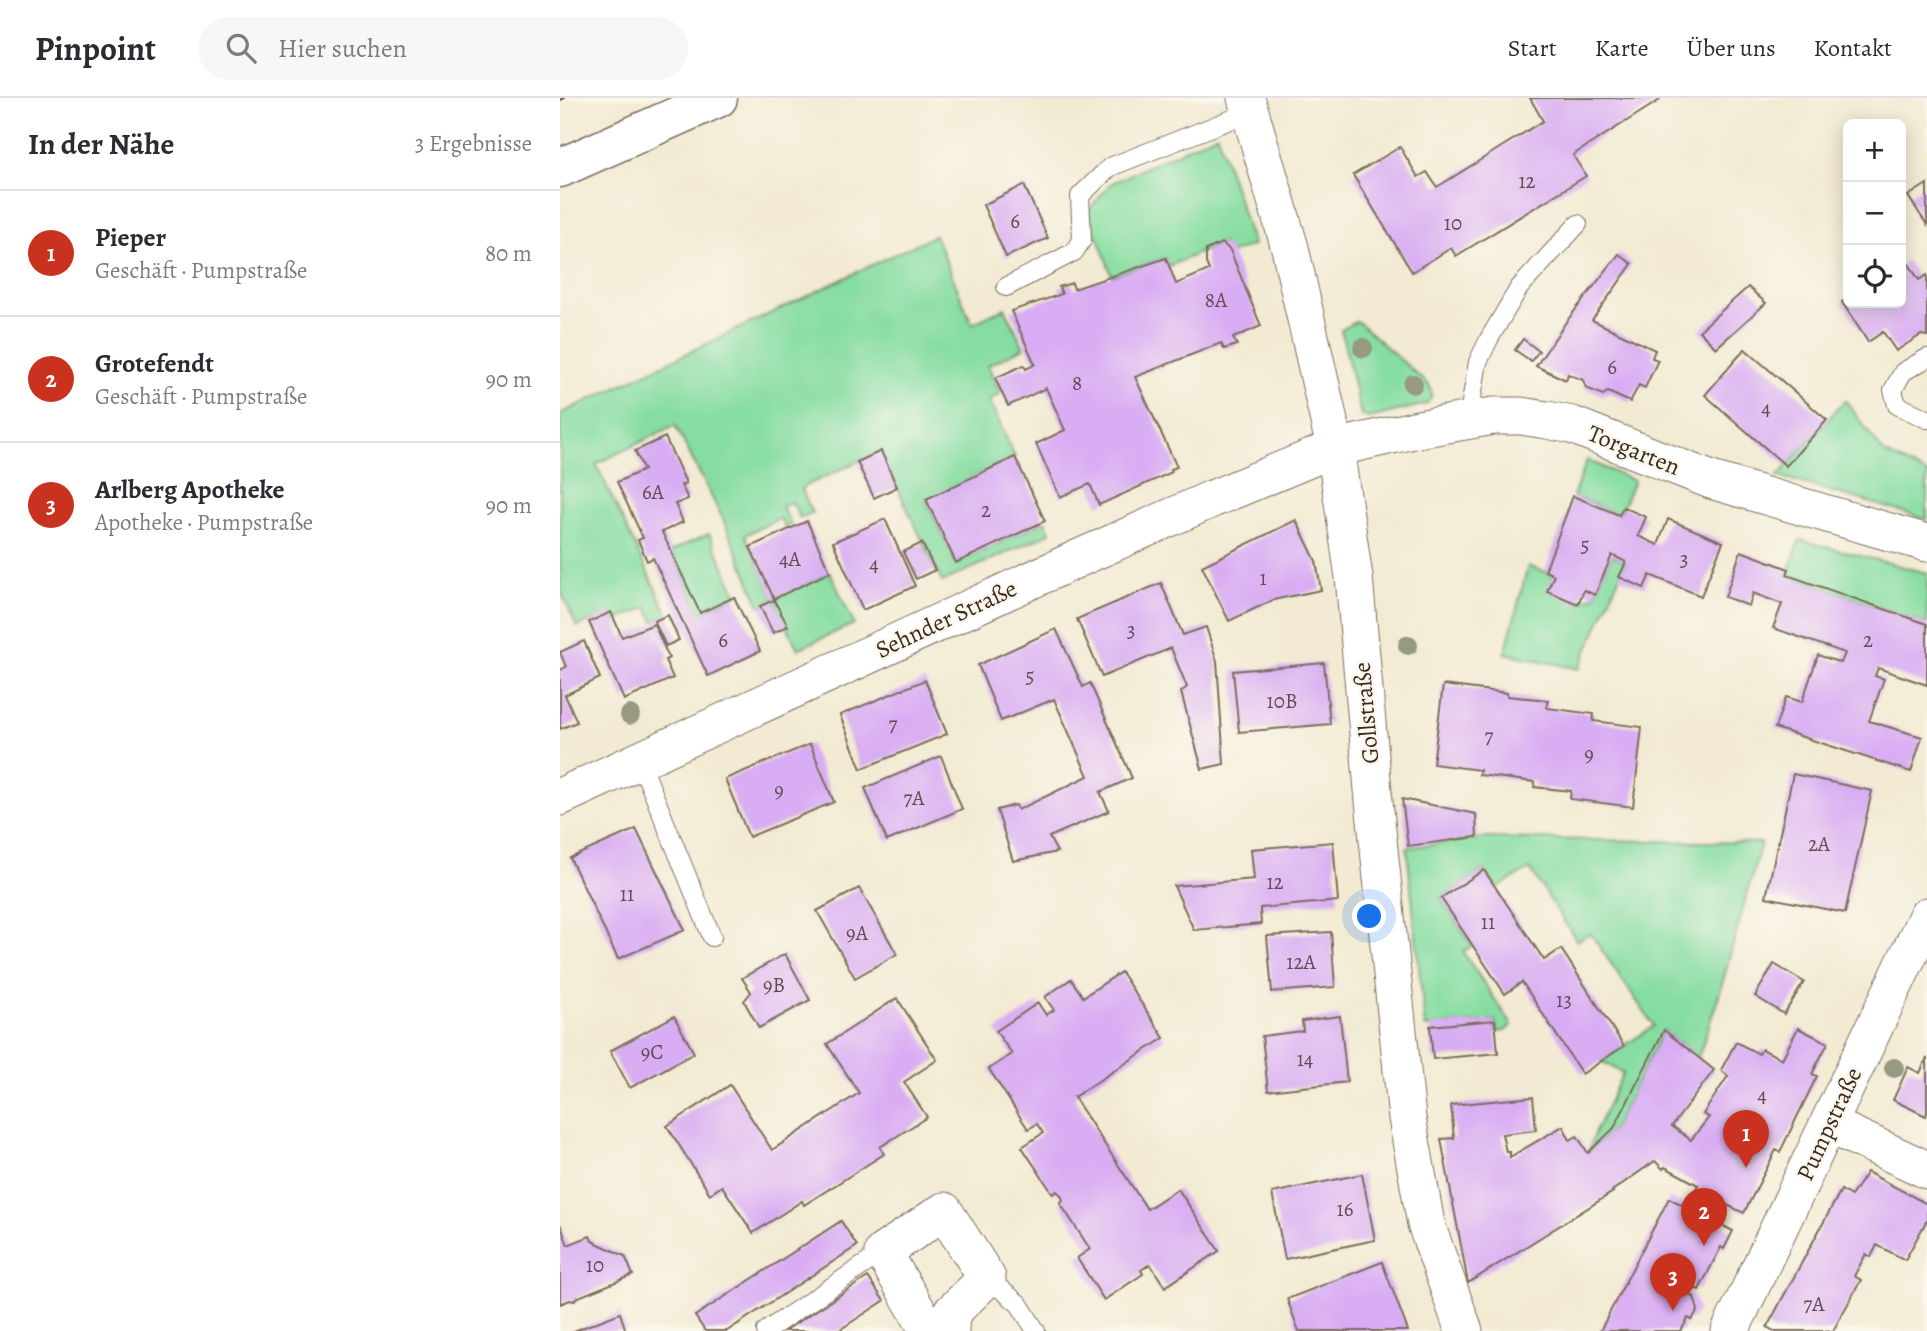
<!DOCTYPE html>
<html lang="de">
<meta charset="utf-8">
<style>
:root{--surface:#fff;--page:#f7f7f7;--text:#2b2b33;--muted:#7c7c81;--line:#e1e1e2;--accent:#c8321e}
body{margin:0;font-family:Alegreya,serif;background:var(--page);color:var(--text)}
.controls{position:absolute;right:21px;top:21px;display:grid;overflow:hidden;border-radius:10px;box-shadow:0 4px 18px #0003}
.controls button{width:63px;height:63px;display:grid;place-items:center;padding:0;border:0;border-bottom:2px solid var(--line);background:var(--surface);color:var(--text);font:35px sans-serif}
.you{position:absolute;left:810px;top:819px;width:24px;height:24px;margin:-18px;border:5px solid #fff;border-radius:50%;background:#1a73e8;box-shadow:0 0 0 10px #1a73e833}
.badge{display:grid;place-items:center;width:46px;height:46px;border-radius:50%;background:var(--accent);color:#fff;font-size:23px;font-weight:700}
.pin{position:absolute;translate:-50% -58px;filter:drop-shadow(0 2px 4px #0008)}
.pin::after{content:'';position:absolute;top:37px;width:24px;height:21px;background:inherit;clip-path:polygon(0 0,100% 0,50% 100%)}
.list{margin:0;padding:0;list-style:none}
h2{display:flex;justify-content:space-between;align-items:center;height:91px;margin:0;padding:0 28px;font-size:30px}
h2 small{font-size:23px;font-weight:400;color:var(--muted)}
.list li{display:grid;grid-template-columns:46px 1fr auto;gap:21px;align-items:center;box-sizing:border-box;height:126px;padding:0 28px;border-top:2px solid var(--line)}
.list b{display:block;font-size:26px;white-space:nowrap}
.list p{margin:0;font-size:23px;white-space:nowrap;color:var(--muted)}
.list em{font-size:23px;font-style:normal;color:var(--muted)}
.icon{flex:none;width:38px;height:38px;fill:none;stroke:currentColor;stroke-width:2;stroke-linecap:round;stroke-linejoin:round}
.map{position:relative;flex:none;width:1367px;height:1233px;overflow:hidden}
header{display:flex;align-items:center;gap:42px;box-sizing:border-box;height:98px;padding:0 35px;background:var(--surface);border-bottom:2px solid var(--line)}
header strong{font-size:33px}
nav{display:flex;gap:38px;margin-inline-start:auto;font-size:24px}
.search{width:490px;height:63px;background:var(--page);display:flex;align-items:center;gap:18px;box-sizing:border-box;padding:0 24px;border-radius:38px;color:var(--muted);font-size:26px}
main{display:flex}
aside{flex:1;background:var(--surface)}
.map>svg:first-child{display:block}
.green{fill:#86dda1;stroke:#608460;stroke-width:2}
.building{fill:#d9adf3}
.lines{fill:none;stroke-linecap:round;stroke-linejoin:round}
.service-casing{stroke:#7b6d5d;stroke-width:20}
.minor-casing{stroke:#7b6d5d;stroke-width:39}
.secondary-casing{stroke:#7b6d5d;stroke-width:41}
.service{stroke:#fff;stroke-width:18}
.minor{stroke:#fff;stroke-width:37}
.secondary{stroke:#fff;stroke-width:38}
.tram{stroke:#3b2a1e;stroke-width:2}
.tree{fill:#989981}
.labels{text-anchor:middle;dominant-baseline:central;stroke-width:5;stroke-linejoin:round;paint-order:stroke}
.number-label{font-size:21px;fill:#624b53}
.street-label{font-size:24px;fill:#3b2a1e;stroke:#fbf7ec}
</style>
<header>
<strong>Pinpoint</strong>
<div class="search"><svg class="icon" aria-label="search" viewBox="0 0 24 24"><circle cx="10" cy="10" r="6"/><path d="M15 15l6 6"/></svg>Hier suchen</div>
<nav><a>Start</a><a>Karte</a><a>Über uns</a><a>Kontakt</a></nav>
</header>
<main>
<aside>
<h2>In der Nähe<small>3 Ergebnisse</small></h2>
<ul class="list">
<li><span class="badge">1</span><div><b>Pieper</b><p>Geschäft · Pumpstraße</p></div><em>80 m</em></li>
<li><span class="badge">2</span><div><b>Grotefendt</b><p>Geschäft · Pumpstraße</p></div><em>90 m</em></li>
<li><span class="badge">3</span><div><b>Arlberg Apotheke</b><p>Apotheke · Pumpstraße</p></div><em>90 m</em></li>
</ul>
</aside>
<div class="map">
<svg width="1367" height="1233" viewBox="0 0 1367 1233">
<rect width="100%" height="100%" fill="#fbf7ec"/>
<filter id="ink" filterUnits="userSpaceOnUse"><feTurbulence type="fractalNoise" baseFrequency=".0143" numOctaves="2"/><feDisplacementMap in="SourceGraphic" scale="14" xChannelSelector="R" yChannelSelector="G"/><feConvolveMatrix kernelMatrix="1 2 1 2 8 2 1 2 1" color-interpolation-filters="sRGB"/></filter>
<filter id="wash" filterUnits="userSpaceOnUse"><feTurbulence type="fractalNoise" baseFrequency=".00686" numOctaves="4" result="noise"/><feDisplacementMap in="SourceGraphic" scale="28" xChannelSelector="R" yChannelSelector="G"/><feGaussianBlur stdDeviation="1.57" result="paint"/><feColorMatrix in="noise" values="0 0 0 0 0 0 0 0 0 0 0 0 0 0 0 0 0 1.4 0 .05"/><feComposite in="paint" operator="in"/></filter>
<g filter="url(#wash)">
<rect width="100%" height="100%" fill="#f2ead2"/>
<!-- green -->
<g class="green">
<path d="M657,36L693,147L671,155L662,145L609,168L605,160L552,178L528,113L550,86Z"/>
<path d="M375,137L412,226L445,210L464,250L428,267L440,296L429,302L455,359L366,402L396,465L485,423L490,435L382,484L320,353L241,390L252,415L240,420L232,404L222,408L231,427L225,430L220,420L185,437L214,500L270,474L294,526L238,551L214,502L200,508L165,425L115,327L36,366L108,517L94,523L87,509L55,523L51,515L17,529L0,492V316Z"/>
<path d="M797,223L869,287C873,296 873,300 866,306L809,320L801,317L781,232Z"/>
<path d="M1285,302L1324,355L1367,376V421L1218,378Z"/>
<path d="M1027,362L1074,383L1059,417L1013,398Z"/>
<path d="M149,436L177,497L140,515L111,453Z"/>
<path d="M1240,442L1367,475V526L1227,477Z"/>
<path d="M1052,457L1066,464L1019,571L945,555L968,468L994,477L989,493L1018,505L1035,497Z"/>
<path d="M923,740L1201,745L1159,897L1138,960L1104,932L1054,1030L1028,1055L1034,1036L1063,975L1041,963L1094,928L1030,835L1017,843L970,771L937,790L924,772L881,800L912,848L903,854L952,927L945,933L937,934L935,922L865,929L847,750Z"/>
</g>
<g id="blocks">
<!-- building -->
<g class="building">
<path d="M970,0H1099L1100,2L1013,57L1026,78L896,158L891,150L852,174L793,77L840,49L858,79L867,74L877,89L983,23Z"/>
<path d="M1367,86V127L1348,98Z"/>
<path d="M464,87L488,140L446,159L423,107Z"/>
<path d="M662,145L670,152L701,228L673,240L677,247L664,251L661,245L575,279L617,369L611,371L612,374L539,407L530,386L500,399L476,346L505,332L486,290L448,308L435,280L464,267L466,271L475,266L451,213L502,196L499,189L512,185L514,191L606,160L616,186L649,172L646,165V152Z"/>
<path d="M1059,156L1072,166L1032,222L1095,252L1092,260L1098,262L1085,290L1079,287L1070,304L1048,294L1043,297L1026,290L1023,282L1008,276L1006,282L976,268L1006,224Z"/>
<path d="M1346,162L1359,182L1367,177V238L1361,237L1336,253L1323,234L1308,244L1282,204L1288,200V205H1341V166Z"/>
<path d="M1188,189L1206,205L1156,250L1139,233Z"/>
<path d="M963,241L979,253L971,263L955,252Z"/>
<path d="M1185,251L1267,322L1226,368L1145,297Z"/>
<path d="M105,339L126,385L121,387L128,401L115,406L123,424L102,434L140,515L174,499L200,553L148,578L93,460L87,463L78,442L83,440L57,384L84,372L75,353Z"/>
<path d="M321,353L337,389L314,400L297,364Z"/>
<path d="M455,359L485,423L396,465L366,401Z"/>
<path d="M1013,398L1059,417L1063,409L1086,419L1078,438L1098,447L1108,421L1163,444L1141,498L1090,477L1084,490L1059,479L1066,464L1052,457L1035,497L1024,492L1018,506L987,493L994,477L985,473Z"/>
<path d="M325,421L355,488L303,512L273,444Z"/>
<path d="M736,422L756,463L761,492L713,502L669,523L642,468Z"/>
<path d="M247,423L270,474L214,501L190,449Z"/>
<path d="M362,445L375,472L356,481L343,454Z"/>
<path d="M1181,453L1229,471L1227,477L1367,526V587L1318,570L1315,578L1324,581L1309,623L1362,639L1351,674L1215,630L1226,599L1242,604L1258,557L1281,565L1285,555L1213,530L1222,506L1193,495L1189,508L1165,499Z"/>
<path d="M601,485L623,537L646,529L657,563L664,666L642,671L621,594L627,589L611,550L542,579L517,521Z"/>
<path d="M214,502L228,528L213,535L200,508Z"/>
<path d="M51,514L62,539L94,526L109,560L105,562L113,580L64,602L29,524Z"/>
<path d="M108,517L119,542L106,548L94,523Z"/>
<path d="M496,531L523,589L530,585L572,680L540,694L549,713L489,739L497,754L453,763L437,712L456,707L458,712L528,678L494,601L441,623L418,567Z"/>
<path d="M24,543L40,580L5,597L17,624L0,631V572L6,569L0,554Z"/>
<path d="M764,565L770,626L679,634L673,573Z"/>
<path d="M365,582L387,636L301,671L280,617Z"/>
<path d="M883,587L947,595V598L988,602L987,610L1034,616L1033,623L1082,629L1073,709L1010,701L1011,693L974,689L975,684L919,677L920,672L873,666Z"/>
<path d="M250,646L274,704L189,739L165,681Z"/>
<path d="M381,658L402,711L327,743L305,690Z"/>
<path d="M1233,676L1312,693L1285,815L1206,799Z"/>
<path d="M842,701L916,716L917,739L848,748Z"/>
<path d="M76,731L125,832L58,861L10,760Z"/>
<path d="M773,744L778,803L700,810L701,826L634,832L614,788L694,781L691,751Z"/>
<path d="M924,772L984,862L1001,851L1064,948L1022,976L962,884L945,896L881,800Z"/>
<path d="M299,790L337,856L295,880L257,813Z"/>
<path d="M771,834L775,889L712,894L707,838Z"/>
<path d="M225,856L250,902L199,930L184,903L191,894L182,880Z"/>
<path d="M1214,866L1244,884L1224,916L1195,898Z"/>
<path d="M561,874L604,940L514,999L587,1111L618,1091L659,1153L605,1189L590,1166L581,1172L583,1176L544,1202L517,1160L530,1151L500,1105L503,1102L501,1097L497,1093L493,1096L462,1049L483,1035L477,1026L468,1031L429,971L452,956L436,933L478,905L486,917L494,912L485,899L511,881L523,899Z"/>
<path d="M337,900L377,962L344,984L367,1019L320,1049L324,1056L244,1107L242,1103L193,1135L162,1088L150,1096L107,1028L170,987L212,1052L299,995L267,946Z"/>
<path d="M114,918L134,955L70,990L50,953Z"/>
<path d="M780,918L787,984L708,993L702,938L743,933L742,923Z"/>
<path d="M935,922L938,955L873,961L870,928Z"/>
<path d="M1238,930L1268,945L1252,976L1257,978L1220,1054L1216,1052L1184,1115L1135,1092L1138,1087L1105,1069L1103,1071L1095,1063L1052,1093L1053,1094L908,1185L881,1041L894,1040L891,1007L973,999L976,1032L942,1036L946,1054H950V1059L1003,1028L1010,1042L1017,1038L1028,1055L1054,1030L1104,932L1154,972L1112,1028L1131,1042L1149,1019L1143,1016L1168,978L1161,972L1176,944L1199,956L1202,951L1222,961Z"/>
<path d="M1367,960V1015L1366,1018L1333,1002L1348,969L1360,975Z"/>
<path d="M1307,1074L1367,1106V1122L1345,1162L1317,1147L1311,1159L1306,1156L1294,1178L1301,1182L1273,1233H1214L1207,1229L1281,1092L1291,1098Z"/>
<path d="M802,1076L815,1142L725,1161L712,1095Z"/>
<path d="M1109,1100L1173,1133L1164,1151L1161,1149L1139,1192L1111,1178L1106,1187L1134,1199L1138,1212L1132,1222L1128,1220L1121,1233H1040Z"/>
<path d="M281,1123L297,1148L167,1233H145L135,1218Z"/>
<path d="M0,1126L8,1147L30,1138L32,1143L65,1158L73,1177L16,1200L14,1203L10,1202L0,1206Z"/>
<path d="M822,1164L848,1233H739L727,1201Z"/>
<path d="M308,1179L324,1203L287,1227L278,1233H224Z"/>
<path d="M60,1215L66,1233H14Z"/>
</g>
</g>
</g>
<g filter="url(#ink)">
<use href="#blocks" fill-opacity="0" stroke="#7b6d5d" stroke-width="2"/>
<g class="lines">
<defs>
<g id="service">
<path d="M446,189L514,154L522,142L520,98L550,69L690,14"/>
<path d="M1367,260L1343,274L1333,292L1337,307L1367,321"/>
<path d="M908,322L918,264L929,241L959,190L1018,126"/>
<path d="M80,663L152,839"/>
<path d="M427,1180L459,1206L476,1233"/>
<path d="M206,1233L323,1154"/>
</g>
<g id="minor">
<path d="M686,0L730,150L775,350L794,479L814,703L847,1020L866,1126L904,1233"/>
<path d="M0,699L517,461L652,401L775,350L858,331L934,318H961L987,322L1012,327L1151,382L1367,445"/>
<path d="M1270,1027L1367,1072"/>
<path d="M369,1233L323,1154L384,1113L427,1180L391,1215L390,1233"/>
<path d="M1170,1233L1367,818"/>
</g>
<path id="secondary" d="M0,70L158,0"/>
</defs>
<!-- service casing -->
<use href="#service" class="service-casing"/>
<!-- minor casing -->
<use href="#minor" class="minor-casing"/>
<!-- secondary casing -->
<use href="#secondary" class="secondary-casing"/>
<!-- service -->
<use href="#service" class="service"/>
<!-- minor -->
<use href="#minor" class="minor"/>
<!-- secondary -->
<use href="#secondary" class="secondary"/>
<!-- tram -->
<path class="tram" d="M0,2L4,0"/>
</g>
<!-- trees -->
<g class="tree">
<circle cx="803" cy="250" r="10"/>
<circle cx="853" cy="286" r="10"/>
<circle cx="848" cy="547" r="10"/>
<circle cx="70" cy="617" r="10"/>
<circle cx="1334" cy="970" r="10"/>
</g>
</g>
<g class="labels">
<!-- number labels -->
<g class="number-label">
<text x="967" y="83">12</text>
<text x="455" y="123">6</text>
<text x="893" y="125">10</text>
<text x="656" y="202">8A</text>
<text x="1052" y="269">6</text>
<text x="517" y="285">8</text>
<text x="1206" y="310">4</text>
<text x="93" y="394">6A</text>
<text x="426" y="412">2</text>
<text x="1025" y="447">5</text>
<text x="230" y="461">4A</text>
<text x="1124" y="461">3</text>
<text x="314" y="466">4</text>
<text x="703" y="480">1</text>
<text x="571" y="532">3</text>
<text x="163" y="542">6</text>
<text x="1308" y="542">2</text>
<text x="470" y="578">5</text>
<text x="722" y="603">10B</text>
<text x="333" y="626">7</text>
<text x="929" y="638">7</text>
<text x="1029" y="656">9</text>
<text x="219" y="692">9</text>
<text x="354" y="700">7A</text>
<text x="1259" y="746">2A</text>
<text x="715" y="784">12</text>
<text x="67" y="796">11</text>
<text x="928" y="824">11</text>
<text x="297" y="835">9A</text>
<text x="741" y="864">12A</text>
<text x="214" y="887">9B</text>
<text x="1004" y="902">13</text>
<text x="92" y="954">9C</text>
<text x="745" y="961">14</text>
<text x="1202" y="997">4</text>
<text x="785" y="1111">16</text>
<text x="35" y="1167">10</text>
<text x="1254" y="1206">7A</text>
</g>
<!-- street labels -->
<g class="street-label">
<text transform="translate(1074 352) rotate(22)">Torgarten</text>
<text transform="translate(386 521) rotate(-25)">Sehnder Straße</text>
<text transform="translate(806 615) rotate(-95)">Gollstraße</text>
<text transform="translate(1269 1026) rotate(-65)">Pumpstraße</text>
</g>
</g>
</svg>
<div class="controls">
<button>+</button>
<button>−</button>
<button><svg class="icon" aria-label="locate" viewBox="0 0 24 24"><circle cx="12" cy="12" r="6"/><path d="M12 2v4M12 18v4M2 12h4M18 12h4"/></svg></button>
</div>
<div class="you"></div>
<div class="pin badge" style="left:1186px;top:1070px">1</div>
<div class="pin badge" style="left:1144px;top:1148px">2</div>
<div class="pin badge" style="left:1113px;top:1213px">3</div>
</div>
</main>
